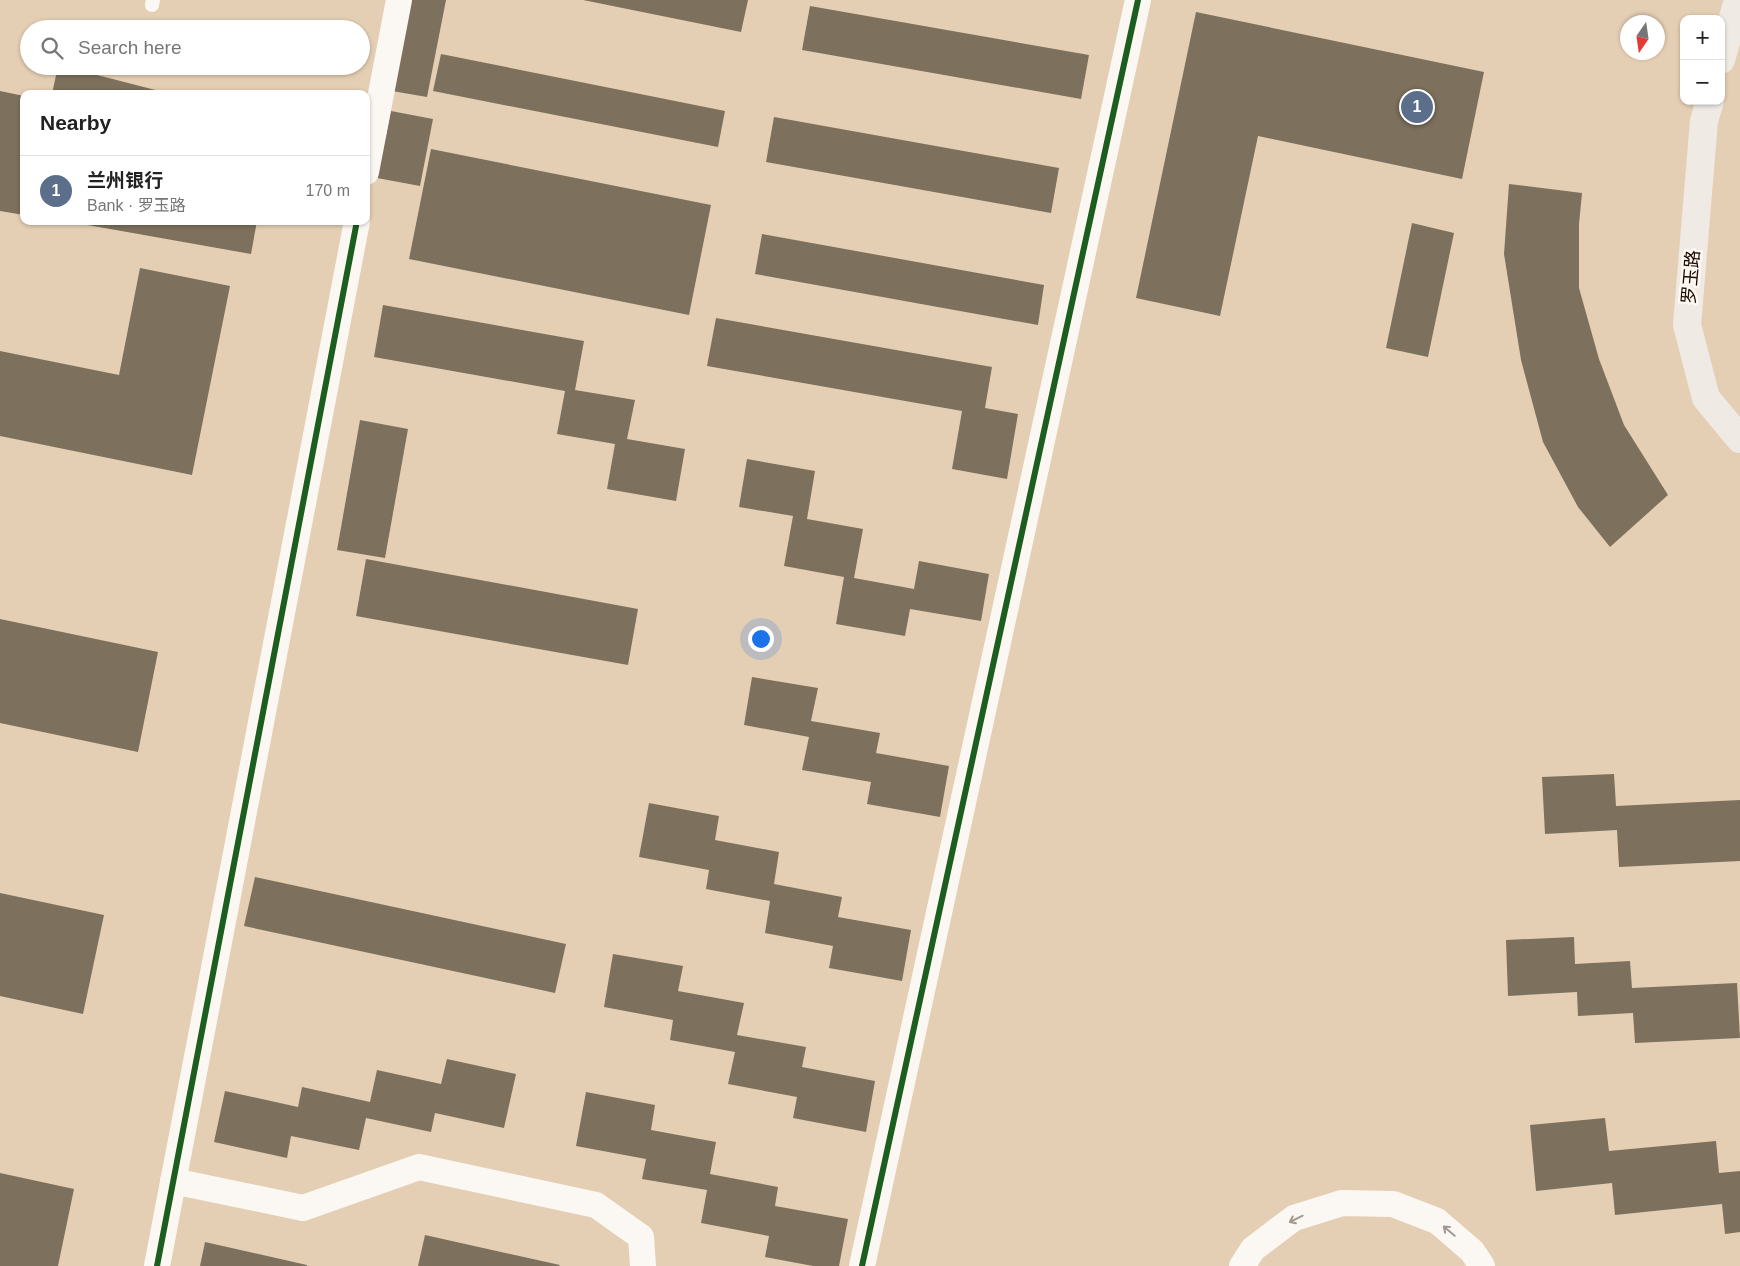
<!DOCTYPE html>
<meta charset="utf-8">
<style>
:root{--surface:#fff;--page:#f2f2f2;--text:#222;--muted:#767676;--line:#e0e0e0;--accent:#ea580c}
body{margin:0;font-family:Arial,"Noto Sans SC",sans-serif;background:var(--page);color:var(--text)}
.controls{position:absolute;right:15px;top:15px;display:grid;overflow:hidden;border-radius:10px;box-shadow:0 1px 4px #0004}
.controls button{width:45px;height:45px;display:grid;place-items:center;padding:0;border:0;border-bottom:1px solid var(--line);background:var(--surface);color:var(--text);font:25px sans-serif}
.compass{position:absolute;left:1620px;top:15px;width:45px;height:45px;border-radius:50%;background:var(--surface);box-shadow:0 1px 4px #0004;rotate:193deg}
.you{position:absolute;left:760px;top:638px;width:18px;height:18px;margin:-12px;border:4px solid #fff;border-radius:50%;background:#1a73e8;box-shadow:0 0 0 8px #1a73e833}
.badge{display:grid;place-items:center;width:32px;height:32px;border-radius:50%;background:var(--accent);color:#fff;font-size:16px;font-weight:700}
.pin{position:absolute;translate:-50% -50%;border:2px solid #fff;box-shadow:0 1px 5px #0006}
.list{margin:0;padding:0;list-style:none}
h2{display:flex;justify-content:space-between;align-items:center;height:65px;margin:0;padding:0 20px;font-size:21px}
h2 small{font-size:16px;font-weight:400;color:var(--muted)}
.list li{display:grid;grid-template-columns:32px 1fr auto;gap:15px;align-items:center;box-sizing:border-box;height:70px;padding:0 20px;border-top:1px solid var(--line)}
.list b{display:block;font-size:19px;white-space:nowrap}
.list p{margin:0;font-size:16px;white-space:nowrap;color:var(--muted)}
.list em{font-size:16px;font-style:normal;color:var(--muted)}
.icon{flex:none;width:28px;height:28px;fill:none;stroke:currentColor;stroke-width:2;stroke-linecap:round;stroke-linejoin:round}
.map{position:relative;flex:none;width:1740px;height:1266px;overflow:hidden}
.search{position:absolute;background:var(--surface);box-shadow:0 1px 4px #0004;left:20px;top:20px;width:350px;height:55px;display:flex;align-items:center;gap:12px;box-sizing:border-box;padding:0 18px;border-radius:28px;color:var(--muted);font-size:19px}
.panel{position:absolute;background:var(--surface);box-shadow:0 1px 4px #0004;left:20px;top:90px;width:350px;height:135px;border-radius:10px}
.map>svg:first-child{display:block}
.building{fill:#7d715d}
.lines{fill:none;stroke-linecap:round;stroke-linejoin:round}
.service{stroke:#fbf8f4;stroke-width:14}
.minor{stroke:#fbf8f4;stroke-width:26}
.secondary{stroke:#efeae4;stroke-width:28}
.cycleway-casing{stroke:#fdf8f2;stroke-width:9}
.cycleway{stroke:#1b5e20;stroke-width:6}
.oneway{stroke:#a19992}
.labels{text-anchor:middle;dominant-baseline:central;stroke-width:5;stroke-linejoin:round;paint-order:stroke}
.street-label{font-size:18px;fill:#1b0a00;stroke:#fdf8f2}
</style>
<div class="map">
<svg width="1740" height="1266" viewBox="0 0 1740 1266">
<rect width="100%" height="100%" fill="#e5cfb4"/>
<!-- building -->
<g class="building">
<path d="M410,0H446L427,97L392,91Z"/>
<path d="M583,0H748L741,32Z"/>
<path d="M810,6L1089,55L1081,99L802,50Z"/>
<path d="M1196,12L1484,72L1462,179L1258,136L1220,316L1136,298Z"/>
<path d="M441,54L725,111L718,147L433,91Z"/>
<path d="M58,66H62L171,94H52Z"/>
<path d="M0,91L24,96V215L0,211Z"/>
<path d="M391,111L433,119L420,186L377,178Z"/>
<path d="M774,117L1059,168L1051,213L766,162Z"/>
<path d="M431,149L711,205L689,315L409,259Z"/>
<path d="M1509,184L1582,193L1579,224V288L1599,359L1624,425L1668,495L1610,547L1578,507L1543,442L1521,360L1504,254Z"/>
<path d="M65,221H257L251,254Z"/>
<path d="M1412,223L1454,233L1428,357L1386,348Z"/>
<path d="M762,234L1044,285L1038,325L755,274Z"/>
<path d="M140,268L230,286L192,475L0,436V351L119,375Z"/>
<path d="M383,305L584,341L575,390L635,400L627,439L685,449L676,501L607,489L615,444L557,434L565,391L374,357Z"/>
<path d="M716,318L992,367L985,408L1018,414L1007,479L952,469L962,411L707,366Z"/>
<path d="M360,420L408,429L385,558L337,550Z"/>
<path d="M747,459L815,471L807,519L863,529L854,578L914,589L919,561L989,574L981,621L910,609L905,636L836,624L844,577L784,566L793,516L739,507Z"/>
<path d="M366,559L638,609L628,665L356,616Z"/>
<path d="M0,619L158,652L138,752L0,723Z"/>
<path d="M752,677L818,688L811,721L880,733L876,753L949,766L940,817L867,804L871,782L802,770L809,737L744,725Z"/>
<path d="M1614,774L1616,806L1740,800V861L1619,867L1617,830L1545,834L1542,777Z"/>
<path d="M649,803L719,816L715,840L779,852L774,884L842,897L838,917L911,930L902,981L829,968L833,946L765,933L770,901L706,889L709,870L639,857Z"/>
<path d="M255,877L566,944L555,993L244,926Z"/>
<path d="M0,893L104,915L83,1014L0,996Z"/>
<path d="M1574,937L1575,964L1630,961L1632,988L1737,983L1740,1038L1635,1043L1633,1013L1578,1016L1577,992L1508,996L1506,940Z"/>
<path d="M613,954L683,966L678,991L744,1003L737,1035L806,1047L802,1067L875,1081L866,1132L793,1118L797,1097L728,1084L735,1052L670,1040L673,1020L604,1007Z"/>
<path d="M447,1059L516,1074L504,1128L435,1113L431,1132L366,1118L359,1150L291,1136L287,1158L214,1142L225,1091L298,1107L302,1087L370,1102L377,1070L441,1084Z"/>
<path d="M586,1092L655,1105L651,1130L716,1142L710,1174L778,1187L775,1206L848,1219L839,1266H813L765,1257L769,1236L701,1223L707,1190L642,1179L646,1159L576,1146Z"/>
<path d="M1605,1118L1609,1151L1716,1141L1719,1173L1740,1171V1232L1725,1234L1722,1204L1615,1215L1612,1183L1536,1191L1530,1125Z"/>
<path d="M0,1173L74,1189L58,1266H0Z"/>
<path d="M425,1235L560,1265L559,1266H418Z"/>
<path d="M205,1242L307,1265V1266H200Z"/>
</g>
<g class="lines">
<!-- service -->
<path class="service" d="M152,5L153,0"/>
<!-- minor -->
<g class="minor">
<path d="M366,172L399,0"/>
<path d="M173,1181L303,1208L419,1167L596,1205L641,1237L643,1266"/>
<path d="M157,1266L357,221"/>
<path d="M862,1266L1138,0"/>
<path d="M1242,1266L1253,1249L1294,1218L1342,1203L1393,1204L1437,1221L1472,1251L1482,1266"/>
</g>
<!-- secondary -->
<g class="secondary">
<path d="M1721,60L1738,0"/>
<path d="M1710,101L1704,121L1687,325L1706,398L1740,439"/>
</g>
<defs>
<g id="cycleway">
<path d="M157,1266L357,221"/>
<path d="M862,1266L1138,0"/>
</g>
</defs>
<!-- cycleway casing -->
<use href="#cycleway" class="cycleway-casing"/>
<!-- cycleway -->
<use href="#cycleway" class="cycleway"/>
</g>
<!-- one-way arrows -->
<defs><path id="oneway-shaft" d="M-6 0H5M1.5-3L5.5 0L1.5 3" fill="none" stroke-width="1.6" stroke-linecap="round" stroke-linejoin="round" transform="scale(1.25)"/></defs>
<g class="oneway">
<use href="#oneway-shaft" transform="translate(1296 1219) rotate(154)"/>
<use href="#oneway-shaft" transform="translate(1449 1231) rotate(-140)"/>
</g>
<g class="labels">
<!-- street labels -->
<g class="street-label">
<text transform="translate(1691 277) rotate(-85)">罗玉路</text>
</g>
</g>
</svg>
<div class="controls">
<button>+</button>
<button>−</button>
</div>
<svg class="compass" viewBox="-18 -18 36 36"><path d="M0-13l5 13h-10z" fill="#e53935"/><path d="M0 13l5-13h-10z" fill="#767676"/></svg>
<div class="you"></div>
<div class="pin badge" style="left:1417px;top:107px;background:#5c6f8a">1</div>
<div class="search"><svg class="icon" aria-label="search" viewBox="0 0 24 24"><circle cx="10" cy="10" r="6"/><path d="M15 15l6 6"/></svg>Search here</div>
<section class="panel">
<h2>Nearby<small></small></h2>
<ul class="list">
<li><span class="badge" style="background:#5c6f8a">1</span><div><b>兰州银行</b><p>Bank · 罗玉路</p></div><em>170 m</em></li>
</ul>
</section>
</div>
